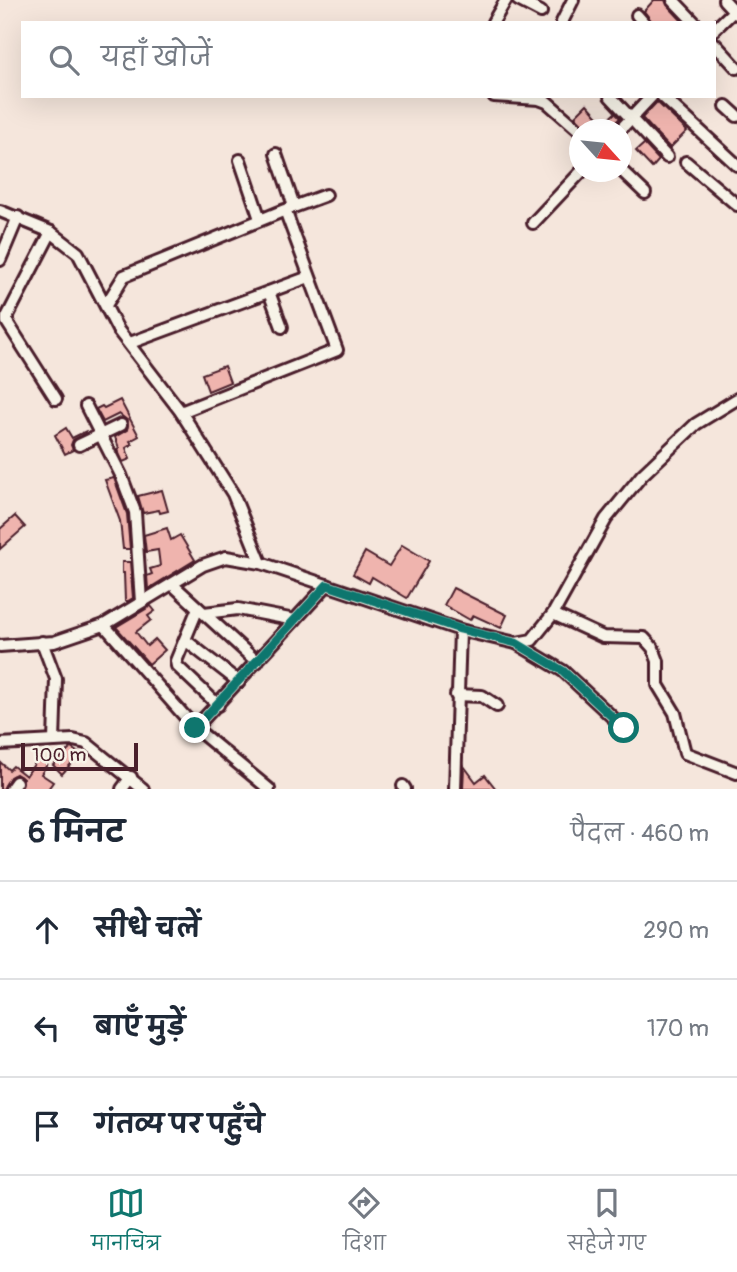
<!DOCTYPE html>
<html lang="hi">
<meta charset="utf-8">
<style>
:root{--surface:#fff;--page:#f6f6f7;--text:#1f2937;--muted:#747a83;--line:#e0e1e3;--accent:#0f766e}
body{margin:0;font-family:Pangolin,"Playpen Sans Deva",sans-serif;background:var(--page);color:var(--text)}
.compass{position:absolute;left:569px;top:119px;width:63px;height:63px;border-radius:50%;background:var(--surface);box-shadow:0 7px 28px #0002;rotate:117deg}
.scale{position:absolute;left:21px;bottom:18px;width:117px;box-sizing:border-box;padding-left:7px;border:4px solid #4a1f2b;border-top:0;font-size:19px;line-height:24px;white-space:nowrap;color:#4a1f2b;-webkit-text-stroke:5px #f7f3e8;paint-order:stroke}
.stop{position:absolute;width:21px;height:21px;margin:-16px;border:5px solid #0f766e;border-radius:50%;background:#fff}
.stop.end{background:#0f766e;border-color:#fff;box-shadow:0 2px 7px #0008}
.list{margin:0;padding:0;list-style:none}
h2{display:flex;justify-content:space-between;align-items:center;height:91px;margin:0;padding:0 28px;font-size:30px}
h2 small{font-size:23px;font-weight:400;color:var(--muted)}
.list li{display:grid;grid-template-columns:46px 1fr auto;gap:21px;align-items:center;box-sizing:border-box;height:98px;padding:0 28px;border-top:2px solid var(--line)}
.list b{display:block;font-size:26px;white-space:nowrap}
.list em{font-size:23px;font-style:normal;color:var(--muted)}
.icon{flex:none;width:38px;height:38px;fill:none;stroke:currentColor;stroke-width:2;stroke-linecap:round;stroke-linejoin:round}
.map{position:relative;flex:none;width:737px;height:789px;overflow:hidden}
.search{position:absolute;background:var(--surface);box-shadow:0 7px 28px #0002;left:21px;right:21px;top:21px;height:77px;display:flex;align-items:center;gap:18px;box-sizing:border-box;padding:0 24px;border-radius:0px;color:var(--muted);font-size:26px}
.sheet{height:385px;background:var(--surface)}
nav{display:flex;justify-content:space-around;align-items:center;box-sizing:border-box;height:98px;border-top:2px solid var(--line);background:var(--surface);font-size:19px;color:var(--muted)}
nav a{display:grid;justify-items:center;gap:4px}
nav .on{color:var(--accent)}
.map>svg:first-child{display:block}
.building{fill:#efb4ae;stroke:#4a1f2b;stroke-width:2}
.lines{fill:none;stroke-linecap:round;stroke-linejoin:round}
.minor-casing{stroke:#4a1f2b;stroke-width:16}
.minor{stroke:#f7f3e8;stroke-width:10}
.route{stroke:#0f766e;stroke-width:9}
</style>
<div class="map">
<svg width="737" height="789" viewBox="0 0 737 789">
<rect width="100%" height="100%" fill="#f5e6dc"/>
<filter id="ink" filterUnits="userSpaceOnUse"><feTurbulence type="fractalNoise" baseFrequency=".0143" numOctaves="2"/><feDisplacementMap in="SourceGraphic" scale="14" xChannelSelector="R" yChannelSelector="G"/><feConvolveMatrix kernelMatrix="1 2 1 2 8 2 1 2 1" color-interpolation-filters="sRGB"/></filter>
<g filter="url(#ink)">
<!-- building -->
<g class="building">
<path d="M654,0H665L667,5L684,23H653L644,11Z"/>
<path d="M657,102L687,131L670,148L642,118Z"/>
<path d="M587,104L604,123L615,113L620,118L609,128L610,130H588L575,116Z"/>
<path d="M644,144L659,160L652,168L636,151Z"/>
<path d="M224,366L230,382L208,391L202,374Z"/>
<path d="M120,400L139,436L130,441L132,444L126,448L130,459L123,462L117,449L119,448L115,437L127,430L128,421L119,414L103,422L96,409L102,406L104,408Z"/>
<path d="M66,428L72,438L86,431L87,433L73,440L71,445L73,450L65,454L55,435Z"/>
<path d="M114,478L127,514L130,549H123L120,521L105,480Z"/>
<path d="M162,490L168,511L160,513L159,510L143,513L138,496Z"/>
<path d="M15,516L25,527L0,549V529Z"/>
<path d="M167,528L171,540L180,535L195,560L148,589L147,576L152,574L150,569L160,566L158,550L146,552L144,535Z"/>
<path d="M402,545L429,561L407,598L372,577L369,583L353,574L365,552L389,566Z"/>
<path d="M122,562H130L133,598L128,601H125L124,573H122Z"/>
<path d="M453,588L507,615L501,628L473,615L470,620L444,605Z"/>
<path d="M151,606L155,611L148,616L151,620L136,632L147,646L155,639L165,650L149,664L116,627Z"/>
<path d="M71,748L80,754L62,774L53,765Z"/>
<path d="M39,757L48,763L41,774L53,782L48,789H21L23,779L16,774L10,777L3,789H0V762L9,770L13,766L26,776Z"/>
<path d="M464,766L476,782L485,775L496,789H463Z"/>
</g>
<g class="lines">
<defs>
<g id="minor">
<path d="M518,0L541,12"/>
<path d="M673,0L695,23"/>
<path d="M724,0L737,14"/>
<path d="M637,15L644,23"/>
<path d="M493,22L506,0"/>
<path d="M562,22L573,0"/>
<path d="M714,30L737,8"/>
<path d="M714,43L737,68"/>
<path d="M494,96L539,99L547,102L580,131"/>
<path d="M610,96L667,157"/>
<path d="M662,96L737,165"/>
<path d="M726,106L737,116"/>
<path d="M620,130L652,96"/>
<path d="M276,154L294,206"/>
<path d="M240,160L260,219"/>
<path d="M686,162L737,205"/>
<path d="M622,171L645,193"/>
<path d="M288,209L326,195"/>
<path d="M0,211L51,232L78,253L118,330L181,412L233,494L261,563"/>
<path d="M533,223L581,172"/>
<path d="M51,232L7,317V322L56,399"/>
<path d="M0,260L18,217"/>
<path d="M269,292L282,327"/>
<path d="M106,305L124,276L285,210L337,350L181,412"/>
<path d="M130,343L309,277"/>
<path d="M86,406L121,475L135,512L141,602"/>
<path d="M79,445L121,425"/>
<path d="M172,584L257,662"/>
<path d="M198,608L176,661L177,666L218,705"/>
<path d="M204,613L238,609L295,620"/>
<path d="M553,614L603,637L644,638L653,648L658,661V685L675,713L685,753L737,773"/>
<path d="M104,625L195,728L269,789"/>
<path d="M185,640L239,682"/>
<path d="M42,642L56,679L54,741"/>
<path d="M516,643L563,671L624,728"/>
<path d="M0,646L54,642L104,625L203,565L226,557L261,563L460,630L516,643L532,640L553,614L606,519L642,475L696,424L737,399"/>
<path d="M456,695L482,696L497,706"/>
<path d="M195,728L327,585"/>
<path d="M0,744L73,740L86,743L143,789"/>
<path d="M403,786L405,789"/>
<path d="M11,789L16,782"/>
<path d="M122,789L131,777"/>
<path d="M455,789L460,630"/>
</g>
</defs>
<!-- minor casing -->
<use href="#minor" class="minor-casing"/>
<!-- minor -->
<use href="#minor" class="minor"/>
</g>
</g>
<g class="lines" filter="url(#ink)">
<!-- route -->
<path class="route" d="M195,728L327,585L460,629L516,643L563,671L624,728"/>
</g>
</svg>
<svg class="compass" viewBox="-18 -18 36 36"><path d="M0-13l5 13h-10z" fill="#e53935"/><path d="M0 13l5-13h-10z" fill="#747a83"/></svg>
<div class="scale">100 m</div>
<div class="stop" style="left:624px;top:728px"></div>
<div class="stop end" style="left:195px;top:728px"></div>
<div class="search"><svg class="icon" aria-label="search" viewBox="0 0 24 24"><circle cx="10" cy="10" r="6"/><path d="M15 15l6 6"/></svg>यहाँ खोजें</div>
</div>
<section class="sheet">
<h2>6 मिनट<small>पैदल · 460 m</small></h2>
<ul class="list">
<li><svg class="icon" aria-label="ahead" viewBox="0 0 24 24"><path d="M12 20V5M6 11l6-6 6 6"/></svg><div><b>सीधे चलें</b></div><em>290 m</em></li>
<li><svg class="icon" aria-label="left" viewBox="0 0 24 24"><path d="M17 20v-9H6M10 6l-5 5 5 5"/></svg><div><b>बाएँ मुड़ें</b></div><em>170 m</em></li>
<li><svg class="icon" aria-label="arrive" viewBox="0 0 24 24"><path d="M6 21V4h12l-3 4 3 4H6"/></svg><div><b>गंतव्य पर पहुँचे</b></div></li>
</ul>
</section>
<nav>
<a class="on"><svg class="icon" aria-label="map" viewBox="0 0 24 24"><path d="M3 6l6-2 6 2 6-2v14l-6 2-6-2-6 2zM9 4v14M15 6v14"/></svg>मानचित्र</a>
<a><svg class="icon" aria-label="directions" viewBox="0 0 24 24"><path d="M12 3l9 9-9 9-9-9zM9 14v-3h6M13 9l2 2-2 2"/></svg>दिशा</a>
<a><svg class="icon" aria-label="saved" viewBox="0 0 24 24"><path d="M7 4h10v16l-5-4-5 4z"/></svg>सहेजे गए</a>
</nav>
